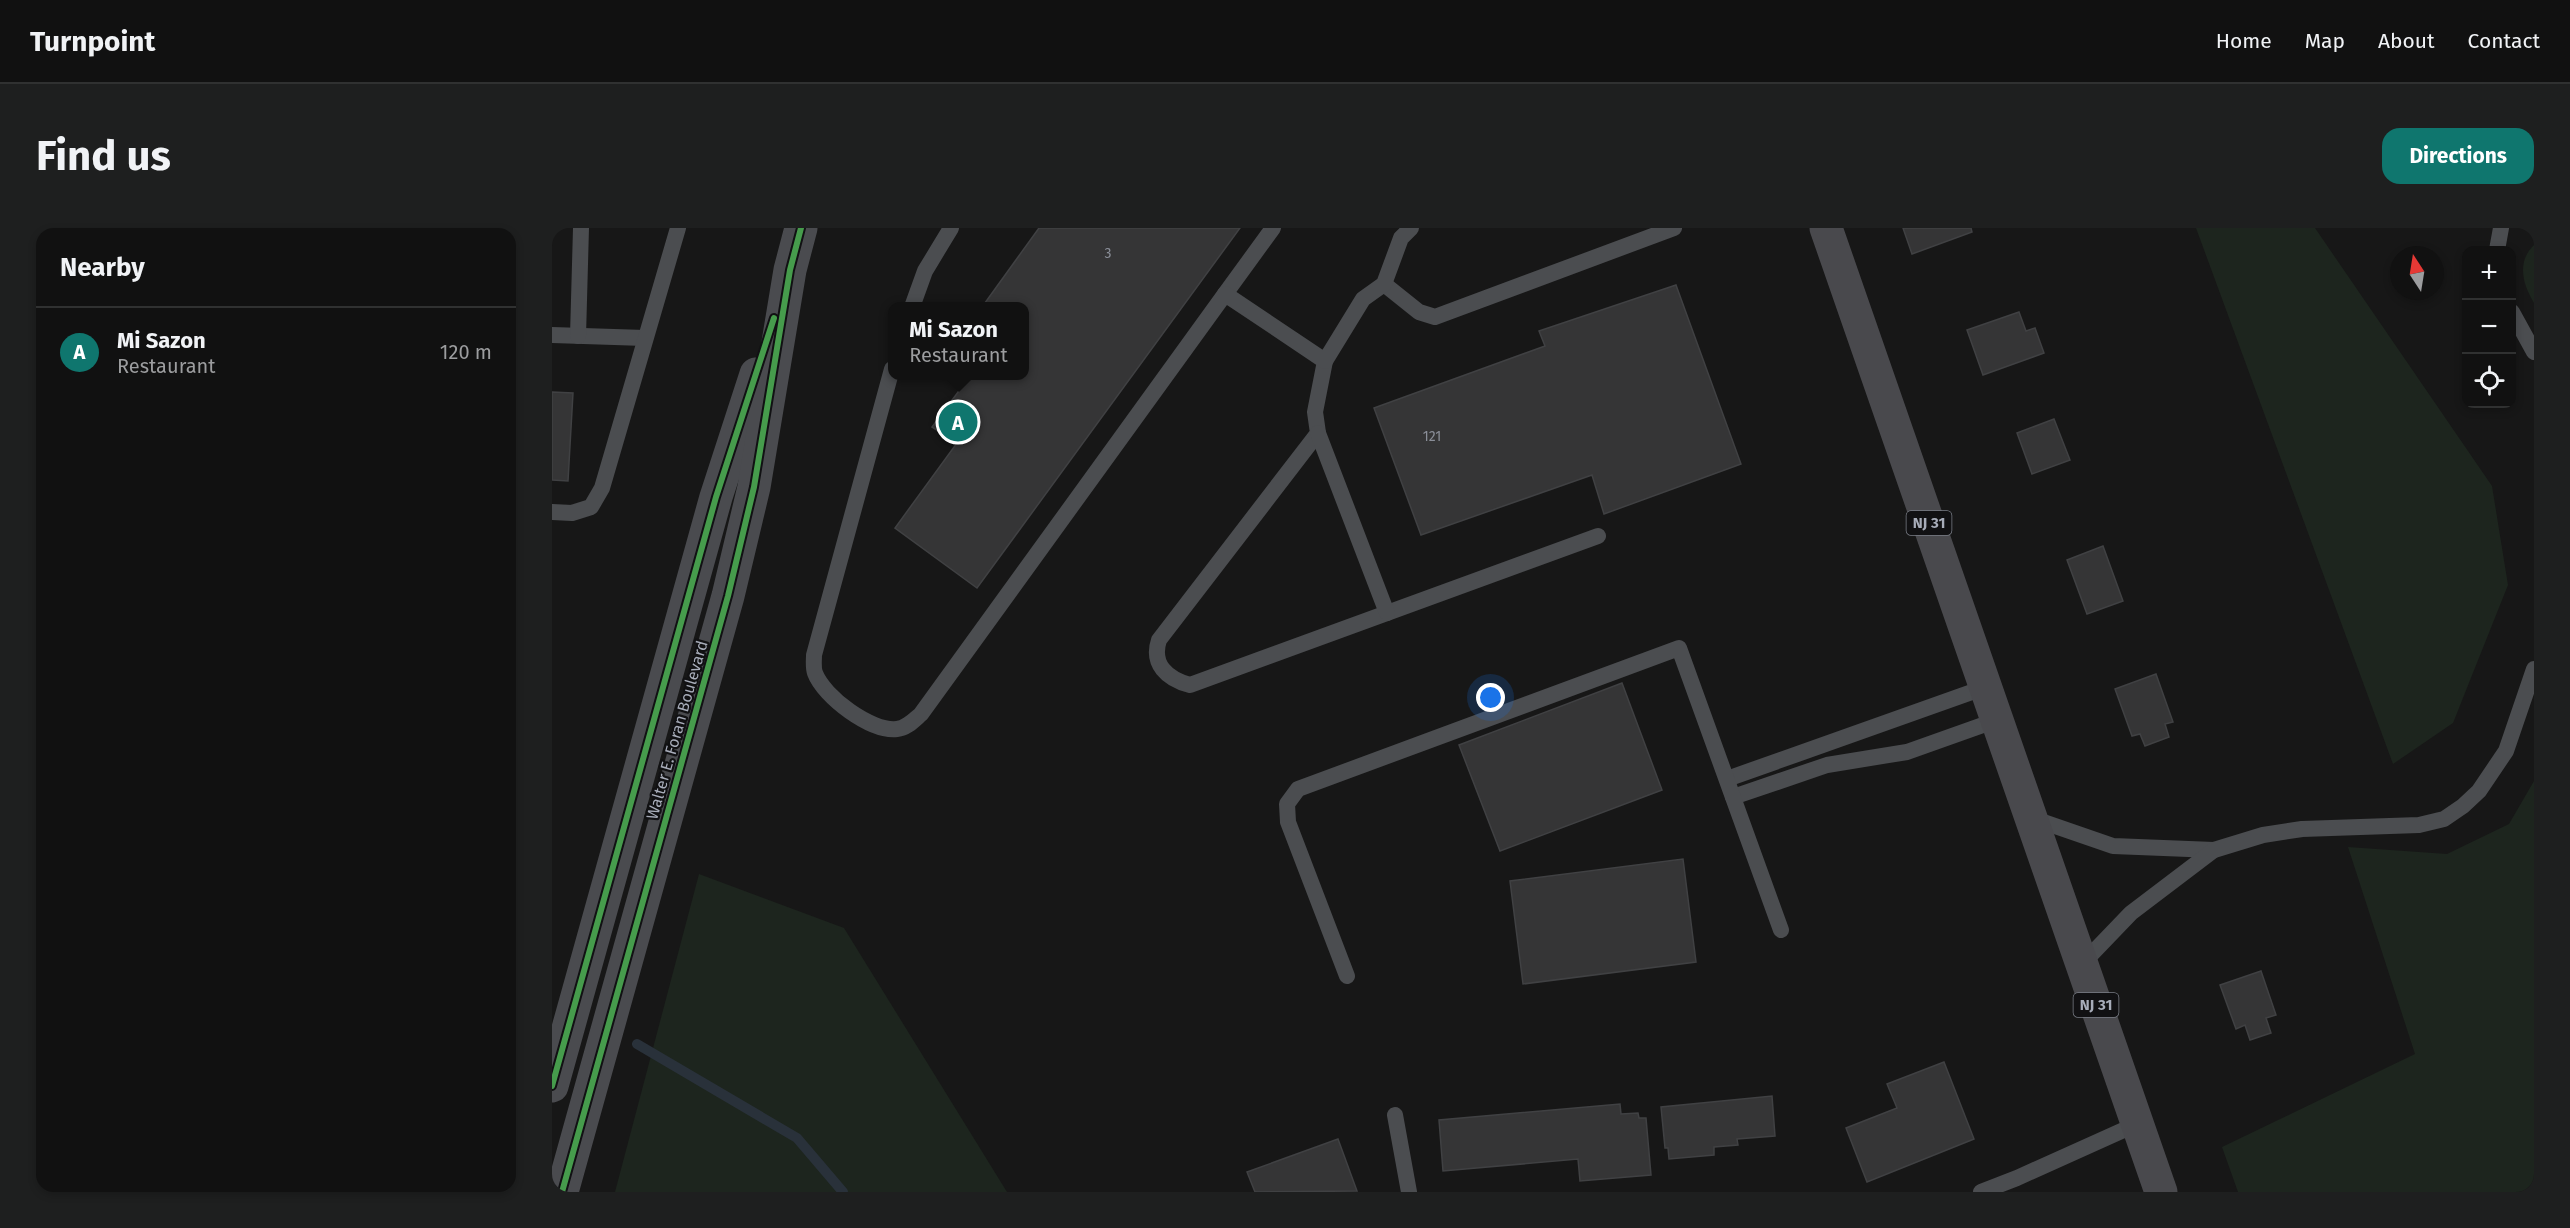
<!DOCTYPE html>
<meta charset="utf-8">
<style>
:root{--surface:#111;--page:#1e1f1f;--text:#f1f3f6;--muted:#9c9d9f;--line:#303131;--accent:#0f766e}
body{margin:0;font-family:"Fira Sans",sans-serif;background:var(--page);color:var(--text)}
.controls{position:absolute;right:18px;top:18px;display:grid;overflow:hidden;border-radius:12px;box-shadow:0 3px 9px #0003}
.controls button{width:54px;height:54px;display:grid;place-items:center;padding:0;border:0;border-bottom:2px solid var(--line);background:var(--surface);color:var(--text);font:30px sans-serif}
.compass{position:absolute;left:1838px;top:18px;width:54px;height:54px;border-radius:50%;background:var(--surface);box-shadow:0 3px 9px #0003;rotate:348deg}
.you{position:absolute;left:939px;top:470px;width:21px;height:21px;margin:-15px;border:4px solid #fff;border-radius:50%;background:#1a73e8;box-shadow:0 0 0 9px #1a73e833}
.badge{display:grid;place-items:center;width:39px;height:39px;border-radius:50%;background:var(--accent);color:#fff;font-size:20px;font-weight:700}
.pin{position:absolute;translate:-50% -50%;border:3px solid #fff;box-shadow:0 2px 6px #0006}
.popup{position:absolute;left:336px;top:74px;width:141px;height:78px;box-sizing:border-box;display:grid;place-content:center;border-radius:12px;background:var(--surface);filter:drop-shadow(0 2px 4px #0005);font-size:20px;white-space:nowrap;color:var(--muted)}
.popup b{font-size:22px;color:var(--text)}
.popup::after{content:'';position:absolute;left:50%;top:100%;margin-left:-12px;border:12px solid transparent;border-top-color:var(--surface)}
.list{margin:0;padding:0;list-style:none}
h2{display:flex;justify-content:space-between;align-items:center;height:78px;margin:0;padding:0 24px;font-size:26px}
h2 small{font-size:20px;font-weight:400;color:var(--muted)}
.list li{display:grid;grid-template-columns:39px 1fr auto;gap:18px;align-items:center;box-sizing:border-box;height:90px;padding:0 24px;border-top:2px solid var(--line)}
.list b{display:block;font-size:22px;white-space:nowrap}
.list p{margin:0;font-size:20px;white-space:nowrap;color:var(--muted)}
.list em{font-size:20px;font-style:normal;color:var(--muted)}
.icon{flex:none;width:33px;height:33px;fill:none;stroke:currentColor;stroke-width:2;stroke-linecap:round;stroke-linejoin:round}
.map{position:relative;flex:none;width:1982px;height:964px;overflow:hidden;border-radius:18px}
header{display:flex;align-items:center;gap:36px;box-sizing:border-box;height:84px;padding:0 30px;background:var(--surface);border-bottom:2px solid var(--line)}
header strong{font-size:28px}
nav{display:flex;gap:33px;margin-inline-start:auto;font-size:21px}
.intro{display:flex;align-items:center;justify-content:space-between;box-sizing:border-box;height:144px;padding:0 36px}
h1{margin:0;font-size:42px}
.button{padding:15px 27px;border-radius:18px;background:var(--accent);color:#fff;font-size:21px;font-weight:700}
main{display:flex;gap:36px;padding:0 36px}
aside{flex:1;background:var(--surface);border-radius:18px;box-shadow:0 3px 9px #0003}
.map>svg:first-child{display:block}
.green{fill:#1d251e}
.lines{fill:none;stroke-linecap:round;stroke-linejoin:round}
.stream{stroke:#29313a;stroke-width:10}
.building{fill:#353536;stroke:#404143;stroke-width:1.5}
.lane{stroke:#4b4d50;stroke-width:16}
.secondary{stroke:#4a4b4f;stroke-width:33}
.highway{stroke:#49494d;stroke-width:33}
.cycleway-casing{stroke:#111113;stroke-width:10}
.cycleway{stroke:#469c4c;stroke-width:6}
.labels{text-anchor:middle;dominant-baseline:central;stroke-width:4.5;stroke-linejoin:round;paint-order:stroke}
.number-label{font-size:14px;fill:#8a8e98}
.shield{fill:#111113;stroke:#7a7e87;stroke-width:1.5}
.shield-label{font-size:15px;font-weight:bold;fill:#a7acb9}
.street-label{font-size:16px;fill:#a7acb9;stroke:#111113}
</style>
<header>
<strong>Turnpoint</strong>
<nav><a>Home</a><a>Map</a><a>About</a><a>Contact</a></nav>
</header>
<div class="intro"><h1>Find us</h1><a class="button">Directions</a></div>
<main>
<aside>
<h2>Nearby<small></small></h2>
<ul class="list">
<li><span class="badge">A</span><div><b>Mi Sazon</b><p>Restaurant</p></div><em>120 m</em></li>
</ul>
</aside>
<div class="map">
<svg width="1982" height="964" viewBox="0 0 1982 964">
<rect width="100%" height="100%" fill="#171717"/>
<!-- green -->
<g class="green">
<path d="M1644,0H1763L1940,258L1956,357L1901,495L1841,536Z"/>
<path d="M1982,17V75C1971,57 1964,34 1982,17Z"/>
<path d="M1982,553V964H1686L1670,919L1863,826L1796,619L1895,626L1957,596Z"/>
<path d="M147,646L292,700L455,964H63Z"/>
</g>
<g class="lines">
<!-- stream -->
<path class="stream" d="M85,816L245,910L291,964"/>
</g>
<!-- building -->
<g class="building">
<path d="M487,0H688L425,360L343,300L405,215L380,199L418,148H472V79H430Z"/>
<path d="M1351,0H1419L1420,4L1360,26Z"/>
<path d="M1124,57L1189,236L1052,286L1040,247L869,307L822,180L993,118L987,103Z"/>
<path d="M1467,84L1474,103L1483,100L1492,125L1431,147L1415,102Z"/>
<path d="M0,164L21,165L16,253L0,252Z"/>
<path d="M1502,191L1518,232L1480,246L1465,205Z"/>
<path d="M1551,318L1571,373L1535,386L1515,332Z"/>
<path d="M1604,446L1621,494L1613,496L1617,509L1593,518L1588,506L1580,508L1563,461Z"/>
<path d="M1070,455L1110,562L948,623L907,517Z"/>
<path d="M1131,631L1144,734L971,756L958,653Z"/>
<path d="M1709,743L1724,787L1714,790L1719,805L1698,812L1693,797L1684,801L1668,757Z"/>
<path d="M1392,834L1422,911L1315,954L1294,900L1345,880L1335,856Z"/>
<path d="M1220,868L1223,908L1185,911L1186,917L1162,919V927L1117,931L1116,920H1113L1109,879Z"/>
<path d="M1068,876L1069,886L1086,885L1087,890H1094L1099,947L1028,953L1026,931L891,943L887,892Z"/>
<path d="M786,911L805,963L703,964L695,944Z"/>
</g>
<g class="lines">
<!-- lane -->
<g class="lane">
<path d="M1945,22L1949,0"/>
<path d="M832,56L867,84L883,89L1122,0"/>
<path d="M673,66L721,0"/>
<path d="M360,79L373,43L399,0"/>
<path d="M1960,84L1982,124"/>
<path d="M0,107L93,110"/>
<path d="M26,108L29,0"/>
<path d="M773,133L763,184L766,205L607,412C599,436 615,451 638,457L1046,308"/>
<path d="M340,141L262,427C262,432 261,440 263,445C272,469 319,504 345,501C355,500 362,492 369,486L673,66L773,133L811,71L832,56L849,10L859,0"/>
<path d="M766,205L835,385"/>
<path d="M0,284L20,285L39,279L50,260L126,0"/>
<path d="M1175,551L1434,459"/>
<path d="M1181,569L1275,537L1355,524L1445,492"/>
<path d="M1480,590L1561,618L1662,622"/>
<path d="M1530,736L1579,685L1662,622L1711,607L1750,601L1867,597L1892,591L1911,578L1927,563L1954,523L1982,441"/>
<path d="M795,748L736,594L735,576L746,561L1127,420L1229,702"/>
<path d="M843,887L857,964"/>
<path d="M1429,964L1465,950L1585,896"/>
</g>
<!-- secondary -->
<g class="secondary">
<path d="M0,858L164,269L204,146"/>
<path d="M10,964L176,368L202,259L238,42L249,0"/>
</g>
<!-- highway -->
<path class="highway" d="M1274,0L1609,964"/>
<defs>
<g id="cycleway">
<path d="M0,858L164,269L222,90"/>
<path d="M10,964L176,368L202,259L238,42L249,0"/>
</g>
</defs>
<!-- cycleway casing -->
<use href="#cycleway" class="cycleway-casing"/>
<!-- cycleway -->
<use href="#cycleway" class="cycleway"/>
</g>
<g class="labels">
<!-- number labels -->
<g class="number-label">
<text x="556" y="25">3</text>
<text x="880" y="208">121</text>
</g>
<!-- shield labels -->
<g class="shield">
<rect x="1354.5" y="283" width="45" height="24" rx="4.5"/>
<rect x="1521.5" y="765" width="45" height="24" rx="4.5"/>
</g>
<g class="shield-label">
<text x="1377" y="295">NJ 31</text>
<text x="1544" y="777">NJ 31</text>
</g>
<!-- street labels -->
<g class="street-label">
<text transform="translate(125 502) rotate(-74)">Walter E. Foran Boulevard</text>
</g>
</g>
</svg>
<div class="controls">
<button>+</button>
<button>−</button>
<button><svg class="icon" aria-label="locate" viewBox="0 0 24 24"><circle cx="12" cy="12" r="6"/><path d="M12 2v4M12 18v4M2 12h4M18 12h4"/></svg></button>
</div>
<svg class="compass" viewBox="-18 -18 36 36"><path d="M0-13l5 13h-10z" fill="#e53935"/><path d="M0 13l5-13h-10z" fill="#9c9d9f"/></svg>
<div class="you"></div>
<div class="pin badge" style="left:406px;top:194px">A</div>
<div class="popup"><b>Mi Sazon</b>Restaurant</div>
</div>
</main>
